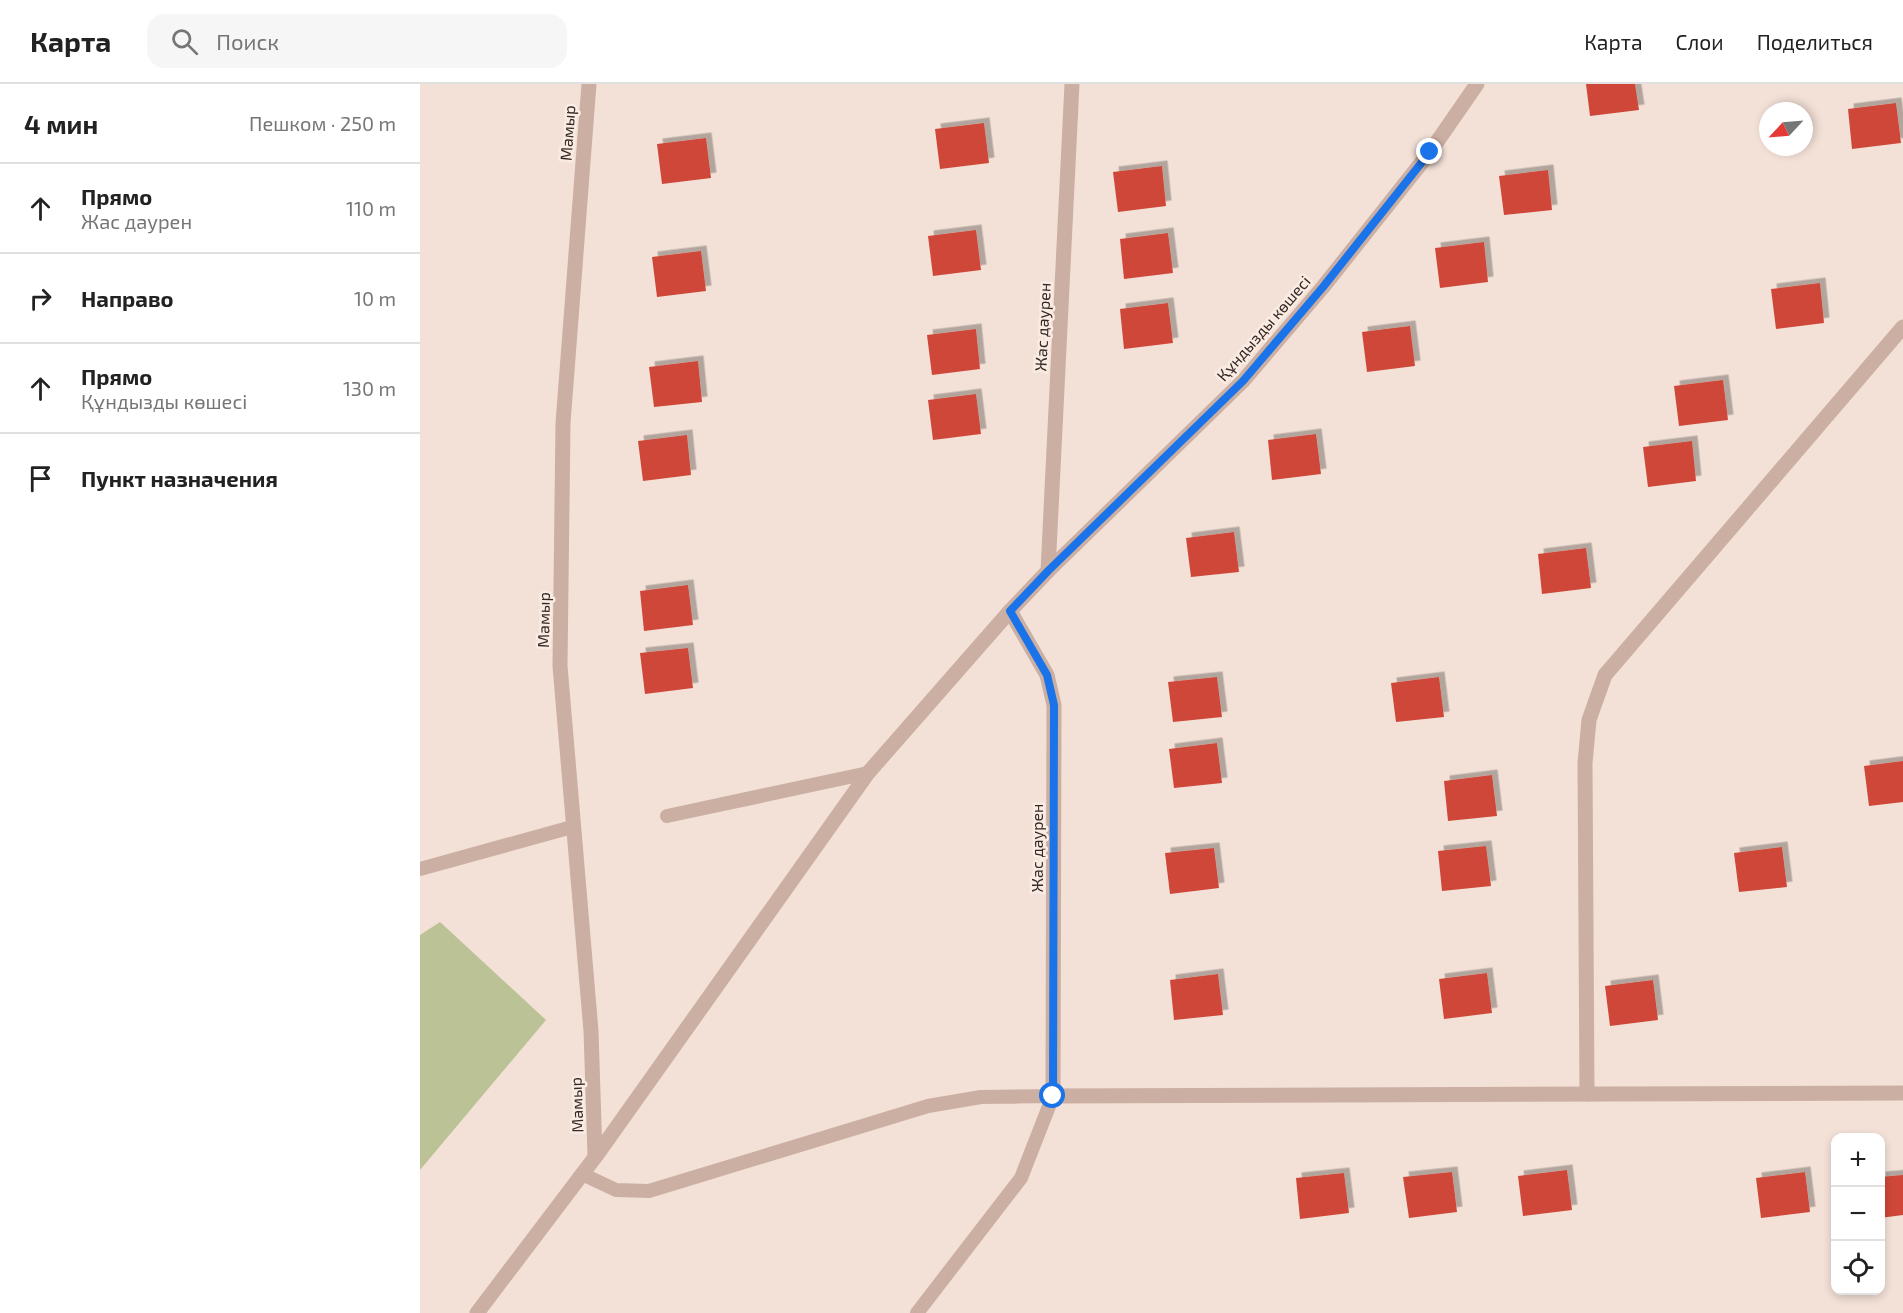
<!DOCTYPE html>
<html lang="ru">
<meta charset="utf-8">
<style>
:root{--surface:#fff;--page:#f6f6f6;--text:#222;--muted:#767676;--line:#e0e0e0}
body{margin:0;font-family:"Exo 2",sans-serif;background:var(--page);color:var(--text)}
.controls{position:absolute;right:18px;bottom:18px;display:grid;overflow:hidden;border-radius:12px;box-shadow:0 3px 9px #0003}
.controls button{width:54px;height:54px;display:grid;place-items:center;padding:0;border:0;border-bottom:2px solid var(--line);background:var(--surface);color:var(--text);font:30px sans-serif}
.compass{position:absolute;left:1339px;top:18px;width:54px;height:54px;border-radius:50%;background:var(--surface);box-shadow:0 3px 9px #0003;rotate:244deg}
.stop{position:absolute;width:18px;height:18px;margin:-14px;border:4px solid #1a73e8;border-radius:50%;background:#fff}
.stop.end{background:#1a73e8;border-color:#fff;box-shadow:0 2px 6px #0008}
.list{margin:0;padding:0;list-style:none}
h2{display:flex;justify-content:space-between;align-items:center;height:78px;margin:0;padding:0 24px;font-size:26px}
h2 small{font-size:20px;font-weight:400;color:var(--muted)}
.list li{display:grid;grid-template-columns:39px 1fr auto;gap:18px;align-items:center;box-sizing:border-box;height:90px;padding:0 24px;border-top:2px solid var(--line)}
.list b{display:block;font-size:22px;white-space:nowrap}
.list p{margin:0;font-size:20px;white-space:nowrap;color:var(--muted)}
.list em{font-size:20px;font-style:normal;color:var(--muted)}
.icon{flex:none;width:33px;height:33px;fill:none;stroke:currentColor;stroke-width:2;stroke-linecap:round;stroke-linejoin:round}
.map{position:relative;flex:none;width:1483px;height:1229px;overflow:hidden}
header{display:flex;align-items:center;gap:36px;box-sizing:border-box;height:84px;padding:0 30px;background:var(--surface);border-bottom:2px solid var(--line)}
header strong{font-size:28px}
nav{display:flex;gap:33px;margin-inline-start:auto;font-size:21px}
.search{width:420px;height:54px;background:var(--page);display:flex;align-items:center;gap:15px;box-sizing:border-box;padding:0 21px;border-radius:18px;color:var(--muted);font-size:22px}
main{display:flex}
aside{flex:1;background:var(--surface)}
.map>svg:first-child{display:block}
.green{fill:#bac296}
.building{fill:#ce4739;filter:url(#shadow)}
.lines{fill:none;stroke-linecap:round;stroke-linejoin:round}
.service{stroke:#cbafa2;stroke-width:14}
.minor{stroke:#cbafa2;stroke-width:15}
.tertiary{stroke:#cbafa2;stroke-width:15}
.route{stroke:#1a73e8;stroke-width:8}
.labels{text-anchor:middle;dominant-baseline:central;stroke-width:5;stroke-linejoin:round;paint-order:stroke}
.street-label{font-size:16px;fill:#352825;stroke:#faece3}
</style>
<header>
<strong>Карта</strong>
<div class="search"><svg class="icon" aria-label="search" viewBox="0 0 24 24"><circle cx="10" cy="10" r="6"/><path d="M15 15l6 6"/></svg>Поиск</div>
<nav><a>Карта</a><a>Слои</a><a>Поделиться</a></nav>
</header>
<main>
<aside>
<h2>4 мин<small>Пешком · 250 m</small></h2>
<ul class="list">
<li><svg class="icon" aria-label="ahead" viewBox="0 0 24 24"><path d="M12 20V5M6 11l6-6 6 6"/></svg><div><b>Прямо</b><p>Жас даурен</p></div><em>110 m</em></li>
<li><svg class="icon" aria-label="right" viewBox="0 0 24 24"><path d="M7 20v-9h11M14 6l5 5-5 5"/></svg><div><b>Направо</b></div><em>10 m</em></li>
<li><svg class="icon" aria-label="ahead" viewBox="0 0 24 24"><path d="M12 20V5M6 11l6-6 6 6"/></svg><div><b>Прямо</b><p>Құндызды көшесі</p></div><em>130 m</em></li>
<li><svg class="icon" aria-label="arrive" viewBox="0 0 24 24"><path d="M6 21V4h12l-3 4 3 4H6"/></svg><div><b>Пункт назначения</b></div></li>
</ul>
</aside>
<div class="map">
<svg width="1483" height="1229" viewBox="0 0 1483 1229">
<defs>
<filter id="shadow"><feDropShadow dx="5.5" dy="-5.5" stdDeviation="0" flood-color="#0004"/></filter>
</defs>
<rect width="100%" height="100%" fill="#f3e1d7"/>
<!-- green -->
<path class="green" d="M20,838L126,936L0,1086V851Z"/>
<!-- building -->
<g class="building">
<path d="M1166,0H1215L1219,26L1170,32Z"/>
<path d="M1476,19L1481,59L1432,65L1428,25Z"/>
<path d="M564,39L569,79L520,85L515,45Z"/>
<path d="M286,54L291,94L242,100L237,60Z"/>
<path d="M742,82L746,122L698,128L693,88Z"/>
<path d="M1128,86L1132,126L1084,131L1079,92Z"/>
<path d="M556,146L561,186L513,192L508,152Z"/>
<path d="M748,149L753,189L704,195L700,155Z"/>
<path d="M1064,158L1068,198L1020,204L1015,164Z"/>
<path d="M281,167L286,207L237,213L232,173Z"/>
<path d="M1400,199L1404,239L1356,245L1351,205Z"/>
<path d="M748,219L753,259L704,265L700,225Z"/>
<path d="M990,242L995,282L947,288L942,248Z"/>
<path d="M556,245L560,285L512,291L507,251Z"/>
<path d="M278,277L282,318L234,323L229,283Z"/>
<path d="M1303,296L1308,336L1259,342L1254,302Z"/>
<path d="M556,310L561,350L513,356L508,316Z"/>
<path d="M896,350L901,390L852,396L848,356Z"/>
<path d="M267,351L271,391L223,397L218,357Z"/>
<path d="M1272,357L1276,397L1228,403L1223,363Z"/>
<path d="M814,448L819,488L771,493L766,454Z"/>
<path d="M1166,464L1171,504L1122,510L1118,470Z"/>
<path d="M268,501L273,541L224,547L220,507Z"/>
<path d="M268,564L273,604L225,610L220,569Z"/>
<path d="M797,593L802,633L753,638L748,598Z"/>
<path d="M1019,593L1024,633L976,638L971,599Z"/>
<path d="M797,659L802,699L754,704L749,665Z"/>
<path d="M1483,677V718L1449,722L1444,682Z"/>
<path d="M1072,691L1077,732L1028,737L1024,697Z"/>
<path d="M1066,762L1071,802L1022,807L1018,767Z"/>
<path d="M1362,763L1367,803L1319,808L1314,769Z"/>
<path d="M794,764L799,804L750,810L745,769Z"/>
<path d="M1067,889L1072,929L1024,935L1019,895Z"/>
<path d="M798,890L803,931L754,936L750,896Z"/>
<path d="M1233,896L1238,936L1190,942L1185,902Z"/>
<path d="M1147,1086L1152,1126L1103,1132L1098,1092Z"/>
<path d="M1032,1088L1037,1128L989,1134L983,1093Z"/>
<path d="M1385,1088L1390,1128L1341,1134L1336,1094Z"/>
<path d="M924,1089L929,1129L880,1135L876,1094Z"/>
<path d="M1483,1091V1131L1460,1134V1093Z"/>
</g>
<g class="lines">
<!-- service -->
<g class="service">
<path d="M247,732L448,689"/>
<path d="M0,785L152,743"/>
<path d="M162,1090L196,1106L229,1107L508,1022L561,1013L633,1012L601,1094L497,1229"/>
</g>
<!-- minor -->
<g class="minor">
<path d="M169,0L143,339L140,582L171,947L175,1071"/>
<path d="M590,527L627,591L634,621L633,1012L1483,1009"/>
<path d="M1167,1010L1165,679L1169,636L1185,591L1483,243"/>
<path d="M57,1229L179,1068L448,689L590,527L628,487L652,0"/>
</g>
<!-- tertiary -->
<path class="tertiary" d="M628,487L823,297L903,203L1010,68L1057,0"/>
</g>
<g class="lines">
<!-- route -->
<path class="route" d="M633,1012L634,621L627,591L590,527L628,487L823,297L903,203L1010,68"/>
</g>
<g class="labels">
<!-- street labels -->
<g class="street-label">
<text transform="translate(147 49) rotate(-86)">Мамыр</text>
<text transform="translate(622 243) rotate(-87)">Жас даурен</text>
<text transform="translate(843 244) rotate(-49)">Құндызды көшесі</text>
<text transform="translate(123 536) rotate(-89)">Мамыр</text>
<text transform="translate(616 764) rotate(-90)">Жас даурен</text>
<text transform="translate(156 1021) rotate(-92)">Мамыр</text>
</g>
</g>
</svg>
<div class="controls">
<button>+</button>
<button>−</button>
<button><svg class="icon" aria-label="locate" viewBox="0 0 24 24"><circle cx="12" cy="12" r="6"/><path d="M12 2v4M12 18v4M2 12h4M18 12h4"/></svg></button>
</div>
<svg class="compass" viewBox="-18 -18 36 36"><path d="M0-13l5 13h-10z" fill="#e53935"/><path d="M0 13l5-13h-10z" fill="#767676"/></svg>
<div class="stop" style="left:633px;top:1012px"></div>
<div class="stop end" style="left:1010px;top:68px"></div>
</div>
</main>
